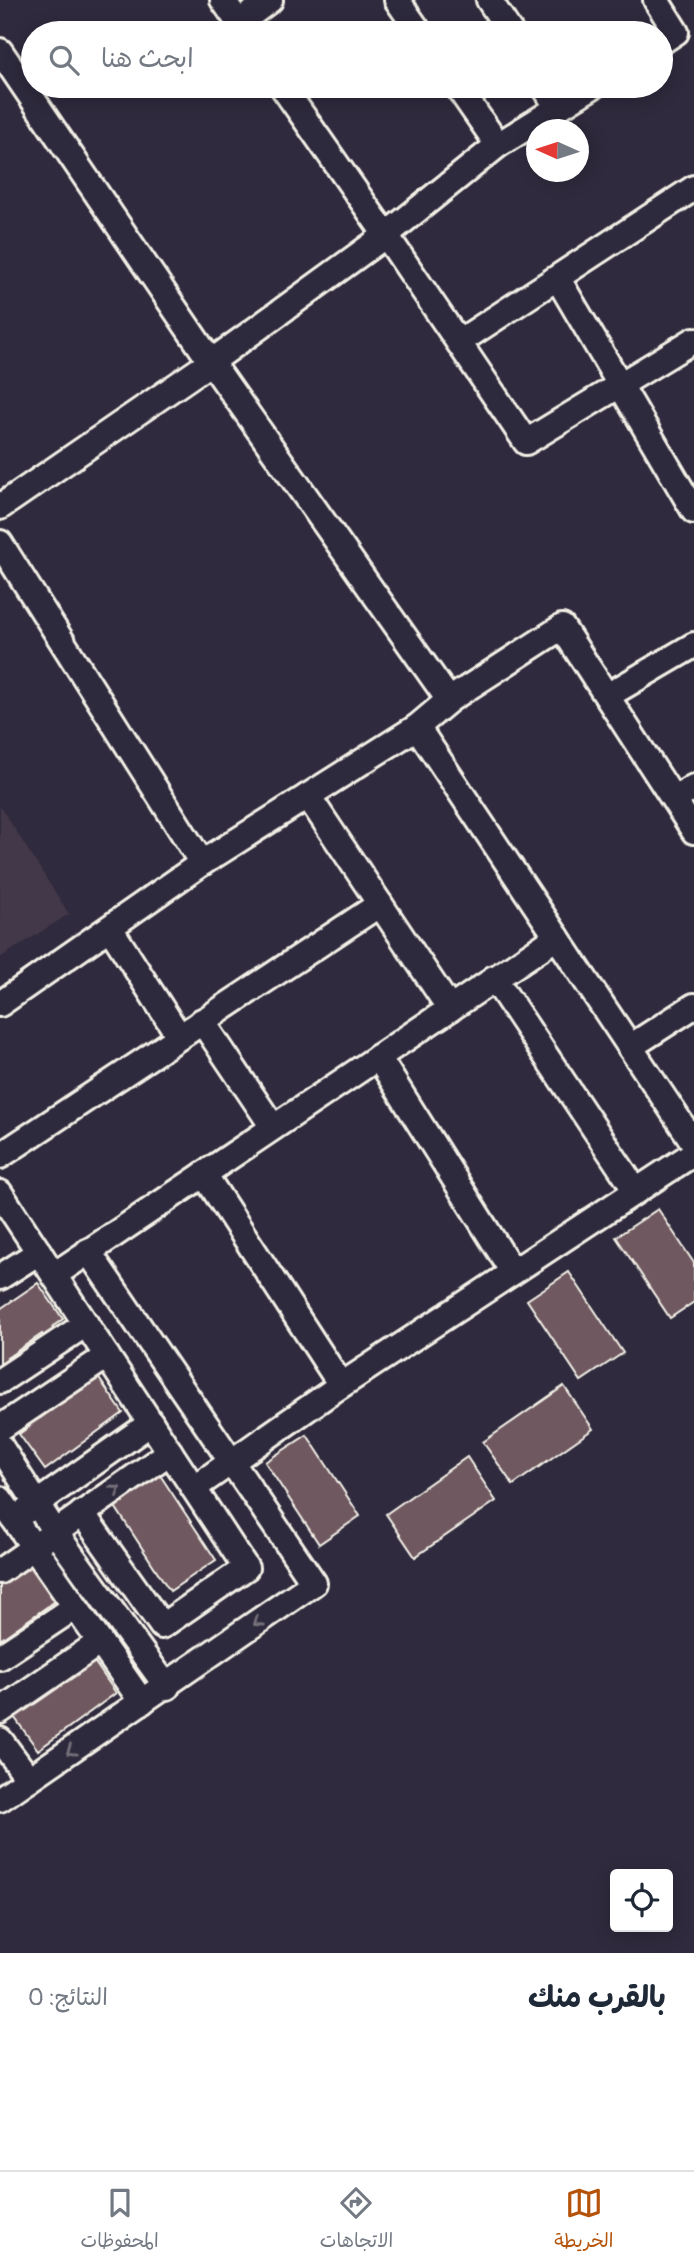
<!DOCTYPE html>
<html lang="ar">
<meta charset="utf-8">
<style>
:root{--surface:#fff;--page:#f6f6f7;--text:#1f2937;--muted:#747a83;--line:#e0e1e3;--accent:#b45309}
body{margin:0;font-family:Pangolin,"Playpen Sans Arabic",sans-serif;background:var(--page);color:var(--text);direction:rtl}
.controls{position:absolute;right:21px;bottom:21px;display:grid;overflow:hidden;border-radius:7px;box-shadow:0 4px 18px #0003}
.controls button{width:63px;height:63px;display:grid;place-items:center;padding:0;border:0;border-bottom:2px solid var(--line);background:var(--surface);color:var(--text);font:35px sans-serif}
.compass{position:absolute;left:526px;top:119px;width:63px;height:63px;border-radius:50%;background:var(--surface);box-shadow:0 4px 18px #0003;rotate:273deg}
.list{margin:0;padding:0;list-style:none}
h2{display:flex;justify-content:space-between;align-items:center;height:91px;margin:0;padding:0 28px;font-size:30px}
h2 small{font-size:23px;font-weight:400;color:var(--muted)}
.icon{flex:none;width:38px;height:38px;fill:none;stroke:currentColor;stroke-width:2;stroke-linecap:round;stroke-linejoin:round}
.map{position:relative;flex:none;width:694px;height:1953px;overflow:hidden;direction:ltr}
.search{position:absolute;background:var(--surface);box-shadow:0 4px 18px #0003;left:21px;right:21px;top:21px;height:77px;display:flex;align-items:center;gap:18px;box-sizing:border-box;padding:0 24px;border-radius:38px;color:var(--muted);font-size:26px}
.sheet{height:217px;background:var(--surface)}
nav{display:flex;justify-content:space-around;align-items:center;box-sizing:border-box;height:98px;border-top:2px solid var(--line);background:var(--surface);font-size:19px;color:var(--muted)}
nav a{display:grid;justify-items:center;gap:4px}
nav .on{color:var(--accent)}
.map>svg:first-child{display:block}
.built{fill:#423848}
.building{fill:#6f5861;stroke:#f4f1e8;stroke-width:2}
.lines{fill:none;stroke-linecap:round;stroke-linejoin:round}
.street-casing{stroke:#f4f1e8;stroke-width:30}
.street{stroke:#2f2a3d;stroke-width:24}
.oneway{stroke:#747079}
</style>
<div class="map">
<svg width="694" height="1953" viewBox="0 0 694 1953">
<rect width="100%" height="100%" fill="#2f2a3d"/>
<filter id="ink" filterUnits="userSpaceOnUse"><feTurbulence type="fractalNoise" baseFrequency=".0143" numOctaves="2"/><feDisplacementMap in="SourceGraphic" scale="14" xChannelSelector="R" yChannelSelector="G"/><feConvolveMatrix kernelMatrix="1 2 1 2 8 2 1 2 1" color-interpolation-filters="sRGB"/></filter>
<g filter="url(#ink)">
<!-- built -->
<path class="built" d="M0,806L69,914L0,958Z"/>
<!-- building -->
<g class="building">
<path d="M658,1209L694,1263V1302L670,1318L616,1237Z"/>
<path d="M569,1272L623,1353L581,1381L527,1300Z"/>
<path d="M38,1283L63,1319L52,1327L55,1331L44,1338L42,1334L7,1358L10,1361L0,1368V1309Z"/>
<path d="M98,1377L123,1413L45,1470L19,1434L30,1426L27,1422L37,1414L40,1418L74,1394L72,1391L87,1379L89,1383Z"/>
<path d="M564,1386L593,1429L513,1485L483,1442Z"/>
<path d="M307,1435L360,1516L319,1544L265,1462Z"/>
<path d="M467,1457L496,1501L415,1557L386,1514Z"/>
<path d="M160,1475L216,1560L170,1591L114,1505Z"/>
<path d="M32,1563L58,1599L0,1640V1586Z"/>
<path d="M91,1657L116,1693L38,1750L12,1714Z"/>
</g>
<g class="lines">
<defs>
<g id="street">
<path d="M223,0L246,33"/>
<path d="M397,0L420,33"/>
<path d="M489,0L511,33"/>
<path d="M656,0L676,32L661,42"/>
<path d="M239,23L270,0"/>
<path d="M0,51L211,362L449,700"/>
<path d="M457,86L498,145"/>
<path d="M544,86L558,108"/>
<path d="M593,86L498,145L386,235L526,442L694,340"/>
<path d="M558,279L694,511"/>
<path d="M459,342L694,188"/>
<path d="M0,507L211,362L386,235L282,86"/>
<path d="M0,543L202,863"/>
<path d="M607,696L694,645"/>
<path d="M417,727L694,1143"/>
<path d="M308,796L450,1009"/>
<path d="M675,799L694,787"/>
<path d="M110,928L179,1036"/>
<path d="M494,978L636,1191"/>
<path d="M0,1004L202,863L417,727L449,700L562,627L694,831"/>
<path d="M202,1021L273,1127"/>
<path d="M630,1047L694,1006"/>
<path d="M378,1057L513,1272"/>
<path d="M0,1156L380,904"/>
<path d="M204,1174L341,1385"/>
<path d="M0,1193L246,1568L162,1626L82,1513"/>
<path d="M54,1275L557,937"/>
<path d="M0,1277L39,1252"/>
<path d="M0,1381L86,1324"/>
<path d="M0,1428L107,1356"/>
<path d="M0,1446L55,1532L167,1687"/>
<path d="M194,1488L334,1390L694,1153"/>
<path d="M0,1499L142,1702"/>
<path d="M26,1511L151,1423"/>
<path d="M0,1571L170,1452"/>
<path d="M0,1657L75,1607"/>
<path d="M0,1711L100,1642"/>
<path d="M0,1740L29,1779"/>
<path d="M0,1799L314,1583L88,1251"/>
</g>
</defs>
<!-- street casing -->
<use href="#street" class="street-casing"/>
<!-- street -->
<use href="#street" class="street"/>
</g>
<!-- one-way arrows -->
<defs><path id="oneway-chevron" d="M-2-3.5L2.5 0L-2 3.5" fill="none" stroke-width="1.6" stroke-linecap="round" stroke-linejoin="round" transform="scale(1.75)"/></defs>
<g class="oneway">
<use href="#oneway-chevron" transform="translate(116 1490) rotate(-35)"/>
<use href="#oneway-chevron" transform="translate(258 1622) rotate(145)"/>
<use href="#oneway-chevron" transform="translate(71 1751) rotate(146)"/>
</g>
</g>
</svg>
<div class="controls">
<button><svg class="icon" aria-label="locate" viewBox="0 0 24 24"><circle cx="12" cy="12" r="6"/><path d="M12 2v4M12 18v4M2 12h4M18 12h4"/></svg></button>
</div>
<svg class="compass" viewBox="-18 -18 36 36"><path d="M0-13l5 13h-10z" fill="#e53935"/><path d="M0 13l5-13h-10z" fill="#747a83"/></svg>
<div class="search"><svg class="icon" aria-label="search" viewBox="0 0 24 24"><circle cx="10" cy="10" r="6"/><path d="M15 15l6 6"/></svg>ابحث هنا</div>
</div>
<section class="sheet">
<h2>بالقرب منك<small>النتائج: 0</small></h2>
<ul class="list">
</ul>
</section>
<nav>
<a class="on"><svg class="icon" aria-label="map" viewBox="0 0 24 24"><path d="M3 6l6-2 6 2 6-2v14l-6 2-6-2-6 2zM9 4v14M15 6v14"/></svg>الخريطة</a>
<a><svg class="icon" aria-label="directions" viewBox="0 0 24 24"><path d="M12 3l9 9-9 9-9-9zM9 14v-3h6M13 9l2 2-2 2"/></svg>الاتجاهات</a>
<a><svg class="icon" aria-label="saved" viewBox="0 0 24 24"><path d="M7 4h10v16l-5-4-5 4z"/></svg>المحفوظات</a>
</nav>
